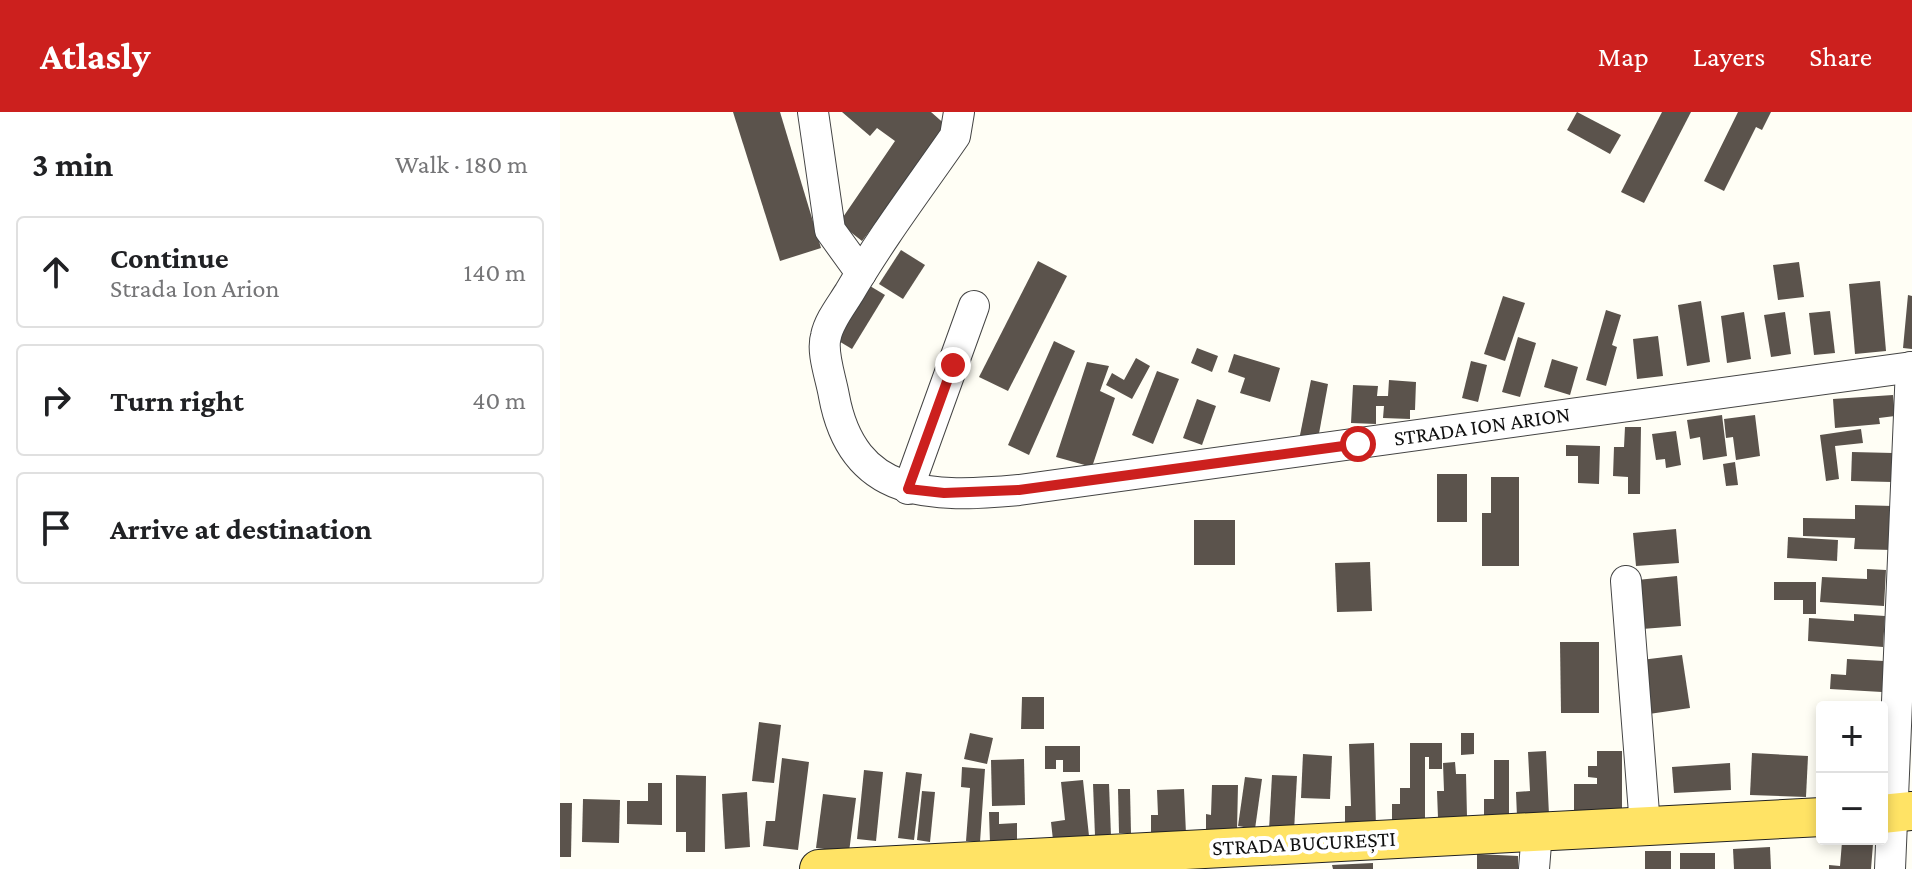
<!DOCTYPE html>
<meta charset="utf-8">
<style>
:root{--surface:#fff;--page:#f6f6f6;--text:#202124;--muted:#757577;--line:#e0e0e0;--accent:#cc201e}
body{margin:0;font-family:"Crimson Pro",serif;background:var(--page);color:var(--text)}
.controls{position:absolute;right:24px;bottom:24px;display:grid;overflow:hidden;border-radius:8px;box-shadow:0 4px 12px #0003}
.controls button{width:72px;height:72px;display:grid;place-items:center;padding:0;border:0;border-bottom:2px solid var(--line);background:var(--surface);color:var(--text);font:40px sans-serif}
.stop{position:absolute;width:24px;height:24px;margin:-18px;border:6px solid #cc201e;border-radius:50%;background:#fff}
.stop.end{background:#cc201e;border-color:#fff;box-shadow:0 2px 8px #0008}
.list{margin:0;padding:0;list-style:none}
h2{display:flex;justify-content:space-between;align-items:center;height:104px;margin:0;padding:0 32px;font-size:34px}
h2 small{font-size:26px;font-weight:400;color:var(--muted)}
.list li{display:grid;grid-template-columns:52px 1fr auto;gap:24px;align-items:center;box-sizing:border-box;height:112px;margin:0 16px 16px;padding:0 16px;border:2px solid var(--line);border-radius:8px}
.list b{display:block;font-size:30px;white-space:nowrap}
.list p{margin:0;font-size:26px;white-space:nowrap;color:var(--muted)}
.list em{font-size:26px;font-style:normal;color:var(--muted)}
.icon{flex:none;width:44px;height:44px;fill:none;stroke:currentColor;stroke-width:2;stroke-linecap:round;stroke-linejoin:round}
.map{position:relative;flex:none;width:1352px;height:757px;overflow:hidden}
header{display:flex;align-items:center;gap:48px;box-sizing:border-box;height:112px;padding:0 40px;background:var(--accent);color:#fff}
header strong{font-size:38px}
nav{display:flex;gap:44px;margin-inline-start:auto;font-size:28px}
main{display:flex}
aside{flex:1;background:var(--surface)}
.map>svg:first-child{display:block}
.building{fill:#5b534c}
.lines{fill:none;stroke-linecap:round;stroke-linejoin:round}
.minor-casing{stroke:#444;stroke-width:32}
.major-casing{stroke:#222;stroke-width:40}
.minor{stroke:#fff;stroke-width:30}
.major{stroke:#ffe365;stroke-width:38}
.route{stroke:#cc201e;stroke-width:10}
.labels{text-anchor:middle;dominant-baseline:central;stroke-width:8;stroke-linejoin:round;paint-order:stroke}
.street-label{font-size:22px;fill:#111;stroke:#fff}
</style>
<header>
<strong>Atlasly</strong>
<nav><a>Map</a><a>Layers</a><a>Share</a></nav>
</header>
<main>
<aside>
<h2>3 min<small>Walk · 180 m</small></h2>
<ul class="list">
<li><svg class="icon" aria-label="ahead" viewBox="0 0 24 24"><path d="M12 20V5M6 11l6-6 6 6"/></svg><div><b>Continue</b><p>Strada Ion Arion</p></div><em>140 m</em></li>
<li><svg class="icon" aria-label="right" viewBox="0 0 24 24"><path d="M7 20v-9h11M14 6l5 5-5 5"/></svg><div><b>Turn right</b></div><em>40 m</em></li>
<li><svg class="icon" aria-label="arrive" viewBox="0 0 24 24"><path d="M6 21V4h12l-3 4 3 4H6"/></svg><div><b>Arrive at destination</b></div></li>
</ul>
</aside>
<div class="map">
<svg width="1352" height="757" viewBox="0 0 1352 757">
<rect width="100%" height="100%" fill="#fffef5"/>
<!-- building -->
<g class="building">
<path d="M173,0H220L261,136L220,149Z"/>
<path d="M282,0H371L388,15L302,129L279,111L335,29L317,16L310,24Z"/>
<path d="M1017,0L1061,23L1050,42L1007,18Z"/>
<path d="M1102,0H1131L1084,91L1061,80Z"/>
<path d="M1178,0H1211L1202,18L1196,15L1164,79L1144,69Z"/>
<path d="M341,138L365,153L343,187L319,172Z"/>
<path d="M478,149L507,164L448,279L419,265Z"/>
<path d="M1239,150L1244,185L1218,188L1213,153Z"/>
<path d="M1320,169L1326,239L1295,242L1289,172Z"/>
<path d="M310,174L325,183L292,237L277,228Z"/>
<path d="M1348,183L1352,184V237L1343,236Z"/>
<path d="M943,184L965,191L945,249L924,242Z"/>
<path d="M1141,189L1150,250L1127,254L1118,193Z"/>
<path d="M1046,198L1061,203L1052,233L1057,235L1046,274L1026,268Z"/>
<path d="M1270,199L1275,241L1254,243L1249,201Z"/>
<path d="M1184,200L1191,247L1167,251L1161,204Z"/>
<path d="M1225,200L1231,242L1211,245L1204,203Z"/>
<path d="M1098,224L1103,264L1077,267L1073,227Z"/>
<path d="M958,225L976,231L960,285L942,280Z"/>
<path d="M494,229L515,239L469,343L448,333Z"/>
<path d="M637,236L658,244L652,260L631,251Z"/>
<path d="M674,242L720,256L710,290L680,281L685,266L668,260Z"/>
<path d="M576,246L590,254L572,287L546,273L552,261L564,268Z"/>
<path d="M992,247L1018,255L1010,283L984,275Z"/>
<path d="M911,249L927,253L918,290L902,286Z"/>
<path d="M527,250L549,254L540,279L555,286L532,355L496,345Z"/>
<path d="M597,259L619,267L593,332L572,323Z"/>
<path d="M751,268L768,272L758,327L740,323Z"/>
<path d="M829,268L856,270L855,298H850V307L823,306L824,294H816V312L791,311L793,273L818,274L817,284H828Z"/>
<path d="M1333,283L1335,304L1319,306L1320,312L1275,316L1273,287Z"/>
<path d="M637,287L656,294L642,333L623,326Z"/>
<path d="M1162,303L1167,344L1143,348L1140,325L1130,327L1127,308Z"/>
<path d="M1195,303L1200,344L1176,348L1173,325L1166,326L1164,307Z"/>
<path d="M1065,315H1081L1080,382H1068V365L1053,364L1054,335H1064Z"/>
<path d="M1301,317L1303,331L1275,334L1279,367L1266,369L1260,323Z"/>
<path d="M1116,319L1121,353L1106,356L1105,347L1096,348L1092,322Z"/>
<path d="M1006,333L1040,334L1039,372L1018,371V344H1006Z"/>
<path d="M1292,340L1333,341L1332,370L1291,369Z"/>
<path d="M1175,350L1178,373L1166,374L1163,352Z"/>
<rect x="877" y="362" width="30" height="48"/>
<path d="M931,365H959V454H922V401H931Z"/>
<path d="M1295,393L1333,394L1332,438L1294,437L1295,426L1243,424V406L1295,407Z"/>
<rect x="634" y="408" width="41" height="45"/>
<path d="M1116,417L1119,451L1076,454L1073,421Z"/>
<path d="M1228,425L1278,428L1277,449L1227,446Z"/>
<path d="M810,450L812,499L777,500L775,451Z"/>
<path d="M1307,457L1326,458L1324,494L1260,490L1262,465L1307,467Z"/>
<path d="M1117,464L1121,514L1082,517L1077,468Z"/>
<path d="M1214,470H1256V502H1243V488H1214Z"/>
<path d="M1294,502L1325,504L1323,535L1248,529L1249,506L1294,509Z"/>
<path d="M1000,530H1039V601H1001Z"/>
<path d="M1122,543L1130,596L1089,602L1081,548Z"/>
<path d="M1287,547L1324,549L1322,580L1270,577L1271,562L1286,563Z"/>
<path d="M462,585H484V617H461Z"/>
<path d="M199,610L221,613L214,671L192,669Z"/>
<path d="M410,621L433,626L427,652L404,647Z"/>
<path d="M901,621H914V642L901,643Z"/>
<path d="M814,631L816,716L785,717V694H791L789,632Z"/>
<path d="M850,631H882V657H869V645H865V709H832V692H840V676H850Z"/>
<path d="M485,634H520V660H503V648H496V657H485Z"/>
<path d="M986,639L989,703L957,705L956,680L970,679L968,640Z"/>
<path d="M1037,639H1062V702L1014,701V672H1037V666L1028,665V654H1037Z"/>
<path d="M1192,641L1248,644L1246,685L1190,683Z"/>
<path d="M743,642L772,644L770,687L741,686Z"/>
<path d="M222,646L249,650L238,738L203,734L206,709H215Z"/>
<path d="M464,647L465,693L432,694L431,648Z"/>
<path d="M934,648H949V706H924V687H934Z"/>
<path d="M895,650L896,662H906L907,705L878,706L877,679H884L883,651Z"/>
<path d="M1170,651L1171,678L1114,681L1112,655Z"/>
<path d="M402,655L425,657L420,730L406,729L410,676L401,675Z"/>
<path d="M304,658L323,660L316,729L297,727Z"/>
<path d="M346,660L362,662L354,728L338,726Z"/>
<path d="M116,663L146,664L145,740H126V720H116Z"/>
<path d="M712,663L737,664L734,719L709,718Z"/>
<path d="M685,665L702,667L695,717L678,714Z"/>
<path d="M523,668L529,724L493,728L491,710L505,708L501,670Z"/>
<path d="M88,671H102V713L67,712V689H88Z"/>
<path d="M533,672H549L551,724H535Z"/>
<path d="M652,673H678L677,719L646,718V702L651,703Z"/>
<path d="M558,677H570L571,721H559Z"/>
<path d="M624,677L626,722L591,723V703H598L597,678Z"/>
<path d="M362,679L375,680L370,730L357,728Z"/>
<path d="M187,680L190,735L165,737L162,682Z"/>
<path d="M263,682L296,686L289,740L256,736Z"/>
<path d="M23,687L60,688L59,731L22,730Z"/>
<path d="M0,691H12L11,745H0Z"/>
<path d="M429,700H439V712L457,711V730L430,731Z"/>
<path d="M1282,730L1313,732L1311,757H1269V753L1280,754Z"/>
<path d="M1210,735L1211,757H1174L1173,737Z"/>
<rect x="1085" y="739" width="26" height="18"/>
<rect x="1120" y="741" width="35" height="16"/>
<path d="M917,742L958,744V757H917Z"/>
<path d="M813,751V757H773L772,753Z"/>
</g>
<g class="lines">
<defs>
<g id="minor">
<path d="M253,0L270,118L301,161"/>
<path d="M399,0L395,24C359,76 321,126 289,181C281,194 269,209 266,224C261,240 271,266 274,284C293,387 372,386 459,378L1352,255"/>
<path d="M348,377L414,194"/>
<path d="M1066,469L1085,714"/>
<path d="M974,757L977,719"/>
<path d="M1330,757L1351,255"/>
</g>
<g id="major">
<path d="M1322,702L1352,699"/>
<path d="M259,757L1262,705"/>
</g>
</defs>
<!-- minor casing -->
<use href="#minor" class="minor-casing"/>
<!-- major casing -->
<use href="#major" class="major-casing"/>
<!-- minor -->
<use href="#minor" class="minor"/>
<!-- major -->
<use href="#major" class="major"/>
</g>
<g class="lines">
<!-- route -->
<path class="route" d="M393,253L348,377L384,381L459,378L798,332"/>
</g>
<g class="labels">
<!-- street labels -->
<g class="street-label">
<text transform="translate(922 314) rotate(-8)">STRADA ION ARION</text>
<text transform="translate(744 731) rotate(-3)">STRADA BUCUREȘTI</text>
</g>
</g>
</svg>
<div class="controls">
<button>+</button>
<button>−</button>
</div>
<div class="stop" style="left:798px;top:332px"></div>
<div class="stop end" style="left:393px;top:253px"></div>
</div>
</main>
